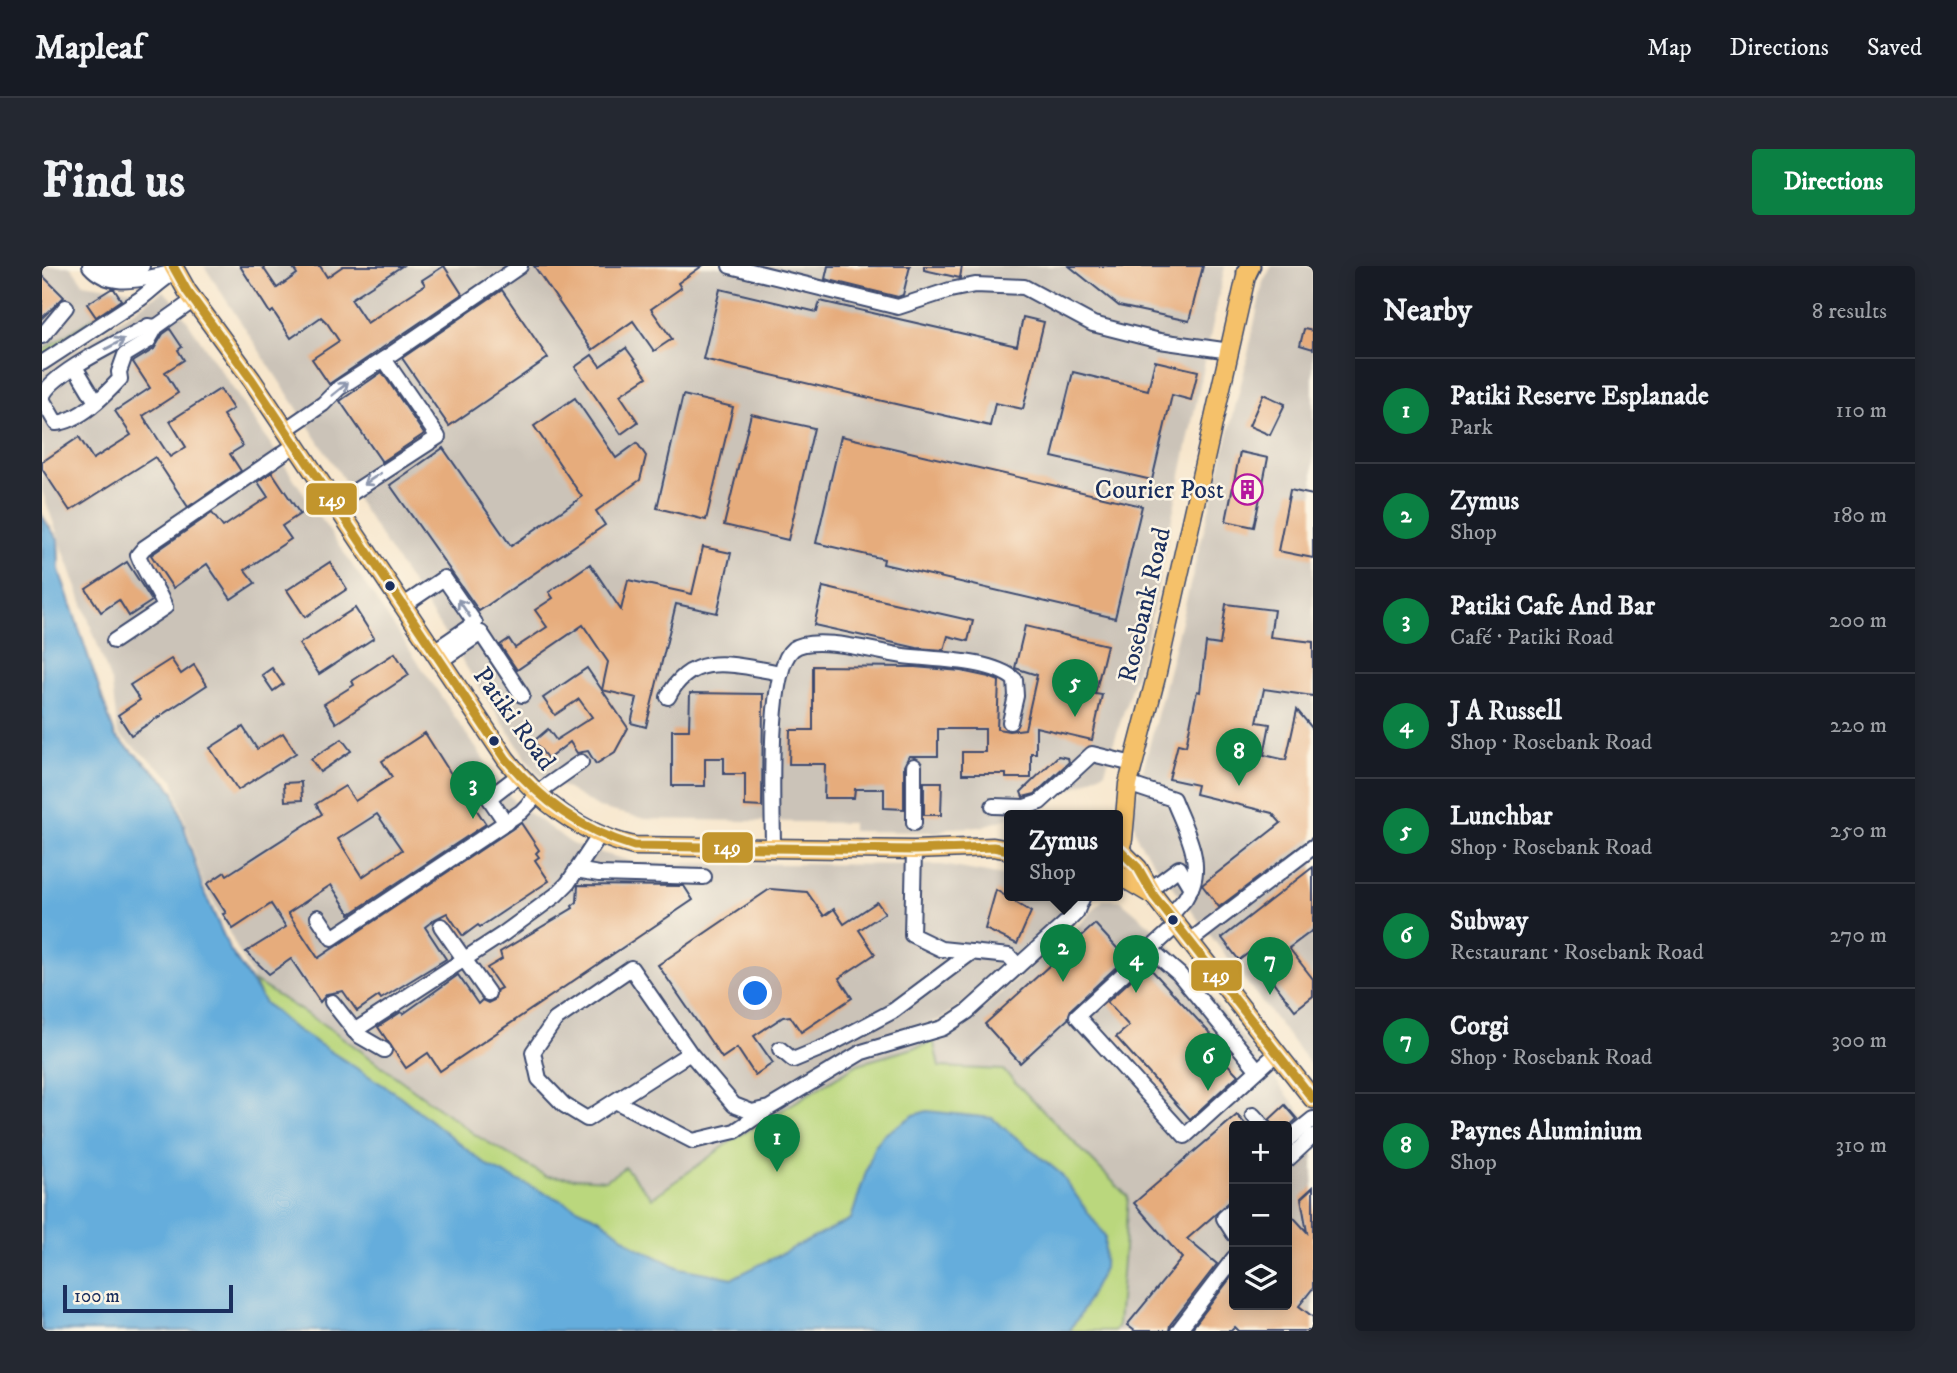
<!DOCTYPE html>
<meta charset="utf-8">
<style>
:root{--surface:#171b24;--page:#242831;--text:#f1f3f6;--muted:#9ea1a6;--line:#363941;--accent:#0b8043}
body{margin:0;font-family:"IM FELL DW Pica",serif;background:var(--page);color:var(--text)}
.controls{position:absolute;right:21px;bottom:21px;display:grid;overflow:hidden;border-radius:7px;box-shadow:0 4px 18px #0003}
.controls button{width:63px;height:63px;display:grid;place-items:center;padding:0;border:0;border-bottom:2px solid var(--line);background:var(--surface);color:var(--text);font:35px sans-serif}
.scale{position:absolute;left:21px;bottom:18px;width:170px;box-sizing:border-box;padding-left:7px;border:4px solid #1b2f5e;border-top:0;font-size:19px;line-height:24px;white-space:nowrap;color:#1b2f5e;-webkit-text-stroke:5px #fcf5e5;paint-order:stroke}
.you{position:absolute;left:714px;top:728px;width:24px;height:24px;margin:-18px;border:5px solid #fff;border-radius:50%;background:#1a73e8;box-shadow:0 0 0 10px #1a73e833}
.badge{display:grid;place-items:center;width:46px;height:46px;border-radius:50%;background:var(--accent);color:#fff;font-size:23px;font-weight:700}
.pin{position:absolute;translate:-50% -58px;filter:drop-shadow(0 2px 4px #0008)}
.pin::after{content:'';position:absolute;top:37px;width:24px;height:21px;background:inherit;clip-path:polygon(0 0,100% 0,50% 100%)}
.popup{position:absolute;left:962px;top:544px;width:119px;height:91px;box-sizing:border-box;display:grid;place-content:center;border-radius:7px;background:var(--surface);filter:drop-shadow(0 2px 5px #0005);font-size:23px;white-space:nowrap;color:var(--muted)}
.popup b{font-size:26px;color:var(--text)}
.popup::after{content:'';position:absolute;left:50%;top:100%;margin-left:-14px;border:14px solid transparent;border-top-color:var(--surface)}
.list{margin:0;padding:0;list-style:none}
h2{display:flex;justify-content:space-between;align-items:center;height:91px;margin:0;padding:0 28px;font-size:30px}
h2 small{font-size:23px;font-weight:400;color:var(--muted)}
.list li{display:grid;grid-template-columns:46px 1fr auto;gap:21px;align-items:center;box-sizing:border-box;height:105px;padding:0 28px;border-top:2px solid var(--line)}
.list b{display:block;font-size:26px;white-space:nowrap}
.list p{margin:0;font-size:23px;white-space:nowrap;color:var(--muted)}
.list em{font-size:23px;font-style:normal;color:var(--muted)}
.icon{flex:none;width:38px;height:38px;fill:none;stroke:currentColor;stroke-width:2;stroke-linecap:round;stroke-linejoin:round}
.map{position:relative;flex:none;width:1271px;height:1065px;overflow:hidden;border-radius:7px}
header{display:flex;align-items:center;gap:42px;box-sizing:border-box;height:98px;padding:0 35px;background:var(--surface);border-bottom:2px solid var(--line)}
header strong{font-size:33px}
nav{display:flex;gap:38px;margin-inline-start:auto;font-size:24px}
.intro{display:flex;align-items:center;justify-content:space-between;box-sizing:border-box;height:168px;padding:0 42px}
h1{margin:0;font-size:49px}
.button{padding:18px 32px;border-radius:7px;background:var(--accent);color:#fff;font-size:24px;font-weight:700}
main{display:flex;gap:42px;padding:0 42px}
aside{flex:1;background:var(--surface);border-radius:7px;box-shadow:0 4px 18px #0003}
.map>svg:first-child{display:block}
.industrial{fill:#cbc3b8;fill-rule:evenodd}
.green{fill:#bad77d;stroke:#6a836e;stroke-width:2}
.water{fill:#65addc;stroke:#406e9d;stroke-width:2}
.building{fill:#e6ac7c;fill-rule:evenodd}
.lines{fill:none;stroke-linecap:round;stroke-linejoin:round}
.minor-casing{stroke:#3c4a6e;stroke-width:18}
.major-casing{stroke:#3c4a6e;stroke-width:21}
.highway-casing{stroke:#3c4a6e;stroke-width:23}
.minor{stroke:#fff;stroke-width:14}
.major{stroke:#f5c16b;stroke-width:18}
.highway{stroke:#f5c16b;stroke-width:19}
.bus-1-casing{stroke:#fcf5e5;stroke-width:14}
.bus-1{stroke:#c2952c;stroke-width:9}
.oneway{stroke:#8d97ae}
.bus-dot{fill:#1b2f5e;stroke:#fcf5e5;stroke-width:2.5}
.labels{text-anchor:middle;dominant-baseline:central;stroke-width:5;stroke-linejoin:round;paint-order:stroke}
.poi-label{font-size:26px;fill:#1b2f5e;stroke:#fcf5e5;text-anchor:end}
.street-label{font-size:26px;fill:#1b2f5e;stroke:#fcf5e5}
.line-badge{stroke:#fcf5e5;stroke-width:2.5}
.badge-label{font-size:19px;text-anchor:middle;font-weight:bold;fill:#fff}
</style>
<header>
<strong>Mapleaf</strong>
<nav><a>Map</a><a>Directions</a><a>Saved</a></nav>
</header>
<div class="intro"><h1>Find us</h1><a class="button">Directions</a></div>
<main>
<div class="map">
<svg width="1271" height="1065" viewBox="0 0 1271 1065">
<rect width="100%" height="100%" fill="#fcf5e5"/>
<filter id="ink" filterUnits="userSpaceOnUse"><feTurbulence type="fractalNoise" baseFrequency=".0143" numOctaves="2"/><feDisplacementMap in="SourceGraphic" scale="14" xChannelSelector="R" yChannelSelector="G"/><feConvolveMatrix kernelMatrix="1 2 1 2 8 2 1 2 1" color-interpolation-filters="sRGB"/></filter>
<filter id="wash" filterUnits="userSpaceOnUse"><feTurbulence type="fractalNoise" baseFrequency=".00686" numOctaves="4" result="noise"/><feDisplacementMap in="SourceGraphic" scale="28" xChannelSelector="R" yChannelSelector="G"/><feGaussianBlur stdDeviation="1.57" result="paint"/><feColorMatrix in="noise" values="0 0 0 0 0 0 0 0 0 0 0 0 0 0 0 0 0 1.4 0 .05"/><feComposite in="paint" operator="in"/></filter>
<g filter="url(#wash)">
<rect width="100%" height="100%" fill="#f7e6cc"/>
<!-- industrial -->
<g class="industrial">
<path d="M0,0H29L41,17L93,25L0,85Z"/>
<path d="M162,0H1183L1104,375L1063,505L990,545L967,550V552L938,561L906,562L898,566L810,565V557L604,553L557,542L522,521L504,515L492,504L476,480Z"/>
<path d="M1230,0H1271V802L1107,590L1096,574L1090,548L1203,102L1221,16Z"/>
<path d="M121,25L131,34L457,516L474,538L532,579L595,597L900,599L967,611V630H1029L1024,644L919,739L897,754L882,759L886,778L816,798L691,874L610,932L564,914L504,910L435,870L293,766L212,715L160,614L131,513L76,468L70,419L0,225V106Z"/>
<path d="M1061,634H1078L1124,673L1271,862V1065H1072L1076,1059L1086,931L897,801L892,778L931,751L1036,660ZM1192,860H1245V1039H1192Z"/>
</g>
<!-- green -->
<g class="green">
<path d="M93,25L96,30L0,94V85Z"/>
<path d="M0,250L16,274L17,304L73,470L125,517L132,527L160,621L188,684L219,730L212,715L293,766L435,870L504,910L564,914L583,901L610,932L691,874L816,798L886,778V774L891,772L897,801L961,804L1086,931L1076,1059L1072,1065H0Z"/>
</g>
<!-- water -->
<path class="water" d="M0,250L16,274L17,304L73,470L125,517L132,527L160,621L188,684L223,737L249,760L358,830L447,901L559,953L594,981L638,1002L691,1012L809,953L832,881L840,870L872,849L885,845L950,852L1018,907L1063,970L1062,1002L1037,1051L1026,1065H0Z"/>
<g id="blocks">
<!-- building -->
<g class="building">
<path d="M198,0H220L235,22L255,8L250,0H278L285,11L301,0H360L309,33L325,57L383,19L380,14L402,0L420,28L287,118L270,93L297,75L285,57L279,51L249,72L231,45L228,47Z"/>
<path d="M492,0H660L636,17L639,22L609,43L630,73L612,85L591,55L550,84Z"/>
<path d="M786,0H868L861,29L856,31L783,13Z"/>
<path d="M882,0H920L918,12L882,4Z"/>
<path d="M1027,0H1161L1147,55L1077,40Z"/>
<path d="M0,9L22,31L0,52Z"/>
<path d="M69,23H72L79,34L54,51L45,38Z"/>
<path d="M678,23L775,46L778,35L975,80L981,51L1002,56L981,143L953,137L948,160L661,93Z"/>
<path d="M460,24L506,92L407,160L360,92Z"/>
<path d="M128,63L140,81L136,84L142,94L123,106L136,127L101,150L128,191L144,181L128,155L178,123L191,143L181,149L201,180L188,188L199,205L146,241L113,191L28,245L0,203V196L37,171L51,193L89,169L73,145L108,122L91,96L112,83L121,68Z"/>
<path d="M1262,63L1271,65V83L1258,79Z"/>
<path d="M584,82L605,111L578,129L596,156L579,168L533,101L550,89L558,100Z"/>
<path d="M1113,95L1156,105L1149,134L1130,129L1110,214L1010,191L1031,106L1106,124Z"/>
<path d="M340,106L382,168L340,196L298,135Z"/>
<path d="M1221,128L1243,138L1228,169L1207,160Z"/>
<path d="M641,129L691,141L664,254L615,242Z"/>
<path d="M533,132L574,192L595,177L604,190L598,214L554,245L563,259L437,345L348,219L401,182L469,280L540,231L492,160Z"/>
<path d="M709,148L772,162L746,274L682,259Z"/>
<path d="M799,170L1100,240L1073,352L841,298L842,293L774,277Z"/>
<path d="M1198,186L1226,192L1212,261L1184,255Z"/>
<path d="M230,206L258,248L240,260L249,273L203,304L213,317L189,333L165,298L131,322L109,289L170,247L181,261L226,231L216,216Z"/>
<path d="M1248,224L1271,229V292L1236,285Z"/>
<path d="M661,281L689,287L675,347L634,338L604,461L589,457L595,432L560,424L566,396L541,359L475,404L458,379L467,373L473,382L505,361L493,344L511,332L507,326L548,298L579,344L586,314L650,328Z"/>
<path d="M85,296L110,335L87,350L77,334L59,346L44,323Z"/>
<path d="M288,296L305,323L263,351L245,324Z"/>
<path d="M781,321L931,355L926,375L906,370L902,384L875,382L772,359Z"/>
<path d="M1184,338L1232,344L1228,371L1271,376V430L1222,423L1215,456L1228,458L1222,489L1244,494L1255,444L1271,463V571L1177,641L1160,619L1239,557L1230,547L1153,528L1155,519L1127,513L1136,478L1144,480L1155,425L1158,426L1164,377L1178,379Z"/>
<path d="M313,342L332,372L277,408L257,378Z"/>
<path d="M983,360L1065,379L1053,428L1060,429L1050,474L994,461V487H989V512H964V508H920V486H943V463H896V490H867L862,500V543L842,542V523H813L812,532H782L783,498H747L748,464H771V400L873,401L919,405L947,411L957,415L955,463L967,465L983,463L995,409L973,402Z"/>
<path d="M353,387L367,409L294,457L282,438L312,419L310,415Z"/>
<path d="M129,393L139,408L152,399L165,419L89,469L76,449L98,434L88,419Z"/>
<path d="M230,402L241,418L231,425L220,409Z"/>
<path d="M545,402L586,462L573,486L554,498L546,485L535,487L528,476L506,493L492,475L506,463L514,474L550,451L537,433L513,449L501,432Z"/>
<path d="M648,427L721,428L720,541L703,540V508H682V492H663V520H630V464H647Z"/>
<path d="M201,461L215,483L241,467L254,487L196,524L168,482Z"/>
<path d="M383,467L411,511L421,505L425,511L433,506L444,522L437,532L430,537L444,558L308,648L289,619L246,647L276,692L479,557L497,584L494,587L497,591L493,594L507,615L438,661L436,659L421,670L405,647L393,653L383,661L404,693L339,733L337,730L315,745L301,725L285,728L278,736L249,693L227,708L204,686L244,661L229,638L191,663L181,648L184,647L165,618L183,606L185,609L280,548L274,538L303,520L313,535L350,511L340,495ZM335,548L360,584L320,611L296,573Z"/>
<path d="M300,473L309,485L278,506L269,493Z"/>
<path d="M1016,490L1026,492L1027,496L993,528L981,531L979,526Z"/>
<path d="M259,516L260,534L243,535L242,517Z"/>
<path d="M882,516H900L899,549H882Z"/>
<path d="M1271,601V664L1247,682L1271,713V730L1253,744L1208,686L1197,694L1180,672Z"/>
<path d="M536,619L642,620L651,634L398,805L386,787L364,802L336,761L359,746L361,748L416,709L436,738L440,734L446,737L452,734L455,724L459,722L445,702L460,693L458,686L531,642L530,640L535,636Z"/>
<path d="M728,623L765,626L782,650L792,643L802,658L835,636L843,647L817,664L833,688L797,712L810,732L759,766L748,750L741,751L712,770L731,797L713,809L695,782L680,792L616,699Z"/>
<path d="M954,624L989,646L975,678L943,663Z"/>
<path d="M1053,658L1084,692L1029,743L1026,753L978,797L943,758Z"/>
<path d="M1105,699L1178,778L1171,783L1196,809L1148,853L1074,771L1087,760L1065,736Z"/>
<path d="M1243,839L1255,853L1245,862L1230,860L1228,853Z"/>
<path d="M1195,849L1205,860H1192V932L1145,973L1175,998L1128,1059L1127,1065H1093L1085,1059L1140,992L1092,937Z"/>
<path d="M1271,921V1022L1257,1040L1271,1051V1065H1197L1193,1061L1189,1065H1148L1190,1010L1192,1012V1039H1245V944L1265,966L1259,932Z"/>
</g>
</g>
</g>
<g filter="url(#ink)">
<use href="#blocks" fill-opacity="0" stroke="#3c4a6e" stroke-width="2"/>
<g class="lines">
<defs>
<g id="minor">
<path d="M48,0C68,23 98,13 125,8"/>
<path d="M62,0L76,3L100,0"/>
<path d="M688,0L856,41L908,24L933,19L982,21L1051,58L1118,75L1188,85"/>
<path d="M0,70L24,41"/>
<path d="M342,93L478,0"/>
<path d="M0,97L98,33C110,24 119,14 133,6"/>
<path d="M33,101L54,136"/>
<path d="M0,132C6,108 83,73 106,60L114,61"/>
<path d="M0,133L14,157C38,155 62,130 78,113L77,106L83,89L106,75L114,61L152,34"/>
<path d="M243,164L281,138L297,122L342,93L396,171L293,238"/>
<path d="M362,339L402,312L433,357L392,385"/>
<path d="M72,375L123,341C116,323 103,308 96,289L102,282L253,179"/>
<path d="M398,395L439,367L480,429"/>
<path d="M626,431C650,383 695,400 739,407"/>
<path d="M1086,518L1131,533C1141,559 1162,595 1149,622"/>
<path d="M951,540L983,541L998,536L1050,488L1091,498"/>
<path d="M464,557L447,532L477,509"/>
<path d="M872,557V500"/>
<path d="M731,582C731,545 724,405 751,383C771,368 835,386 861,390C892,394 950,393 973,414L974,430L968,456"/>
<path d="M872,584L870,669L899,683L967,690L976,700"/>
<path d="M534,604L557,608L662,611"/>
<path d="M1109,623L1137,602L1149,622L1143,633L1128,650"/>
<path d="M276,651L290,672L479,546L502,522L539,496"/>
<path d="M1135,659L1035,750L1143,870L1235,787"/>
<path d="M399,660L446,727"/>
<path d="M1148,675L1271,581"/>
<path d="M1107,682L1137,708L1215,803"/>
<path d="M290,736L316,769L342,784"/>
<path d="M312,765L461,668L514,629L526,617L557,570"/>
<path d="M738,783L751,794L785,780L851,745L930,686"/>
<path d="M648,787L545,853L522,839L497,813L491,786L513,754L589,702L648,787L692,839L710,846L727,842L820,786L901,762L925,746L1027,654L1034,647L1041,630"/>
<path d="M575,836L651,875L693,865L723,845"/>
<path d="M1211,849L1221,860"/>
<path d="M1245,874L1271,853"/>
<path d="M1245,894L1271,870"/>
<path d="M1192,943L1182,952L1192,968"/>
<path d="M1136,1065L1192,992"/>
</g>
<g id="major">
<path d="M131,0L145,25L210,114L464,493C498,536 538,567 592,580L872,584L951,581L967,584"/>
<path d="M1078,583L1081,573L1086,518L1114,411L1205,6"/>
<path d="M1079,585L1096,602L1112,630L1271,833"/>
<path d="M1075,608L1112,630"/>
</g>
<path id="highway" d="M1205,6L1208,0"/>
</defs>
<!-- minor casing -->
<use href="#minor" class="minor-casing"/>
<!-- major casing -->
<use href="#major" class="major-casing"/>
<!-- highway casing -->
<use href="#highway" class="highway-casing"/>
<!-- minor -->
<use href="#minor" class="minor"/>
<!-- major -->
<use href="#major" class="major"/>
<!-- highway -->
<use href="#highway" class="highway"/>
<defs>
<g id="bus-1">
<path d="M131,0L145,25L210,114L464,493C500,535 539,564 592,580L872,584L951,581L967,584"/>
<path d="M1079,585L1096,602L1112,630L1271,833"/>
</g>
</defs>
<!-- bus-1 casing -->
<use href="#bus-1" class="bus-1-casing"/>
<!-- bus-1 -->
<use href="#bus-1" class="bus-1"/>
</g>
<!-- one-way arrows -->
<defs><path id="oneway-shaft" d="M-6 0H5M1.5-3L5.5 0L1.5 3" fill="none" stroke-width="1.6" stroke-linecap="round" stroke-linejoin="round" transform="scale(1.75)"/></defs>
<g class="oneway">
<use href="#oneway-shaft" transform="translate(73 78) rotate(-28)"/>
<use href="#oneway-shaft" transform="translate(298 123) rotate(-39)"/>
<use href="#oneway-shaft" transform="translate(330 213) rotate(146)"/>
<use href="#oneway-shaft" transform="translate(422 342) rotate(-124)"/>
</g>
</g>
<!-- icons -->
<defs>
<symbol id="building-ring" viewBox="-11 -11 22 22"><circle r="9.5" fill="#fcf5e5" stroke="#b5179e" stroke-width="1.5"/><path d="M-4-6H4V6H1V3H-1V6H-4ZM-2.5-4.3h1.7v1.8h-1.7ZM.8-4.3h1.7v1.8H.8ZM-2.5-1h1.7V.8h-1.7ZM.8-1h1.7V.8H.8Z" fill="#b5179e"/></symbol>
</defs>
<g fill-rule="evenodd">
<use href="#building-ring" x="1188" y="206" width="35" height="35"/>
</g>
<!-- markers -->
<g class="bus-dot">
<circle cx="348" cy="320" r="6"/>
<circle cx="452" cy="475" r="6"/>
<circle cx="1131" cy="654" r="6"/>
</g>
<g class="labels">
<!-- poi labels -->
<g class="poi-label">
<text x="1182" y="224">Courier Post</text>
</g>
<!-- street labels -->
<g class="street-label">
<text transform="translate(1103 339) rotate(-77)">Rosebank Road</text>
<text transform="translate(472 453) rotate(54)">Patiki Road</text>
</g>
</g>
<g class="line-badge">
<rect x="263" y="216" width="53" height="34" rx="7" fill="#c2952c"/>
<rect x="659" y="565" width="53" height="33" rx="7" fill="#c2952c"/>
<rect x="1148" y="693" width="53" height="33" rx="7" fill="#c2952c"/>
</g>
<g class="badge-label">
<text x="290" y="240">149</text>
<text x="685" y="588">149</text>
<text x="1174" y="716">149</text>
</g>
</svg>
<div class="controls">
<button>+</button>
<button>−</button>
<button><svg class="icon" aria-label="layers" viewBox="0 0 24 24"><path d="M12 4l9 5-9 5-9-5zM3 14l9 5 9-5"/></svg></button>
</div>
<div class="scale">100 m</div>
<div class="you"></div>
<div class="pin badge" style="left:735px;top:906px">1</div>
<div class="pin badge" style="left:1021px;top:716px">2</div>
<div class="popup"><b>Zymus</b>Shop</div>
<div class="pin badge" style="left:431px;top:553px">3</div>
<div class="pin badge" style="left:1094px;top:727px">4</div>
<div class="pin badge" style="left:1033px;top:451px">5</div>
<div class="pin badge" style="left:1166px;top:825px">6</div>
<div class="pin badge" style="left:1228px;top:729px">7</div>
<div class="pin badge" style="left:1197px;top:520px">8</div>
</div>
<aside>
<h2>Nearby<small>8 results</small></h2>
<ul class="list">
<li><span class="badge">1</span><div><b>Patiki Reserve Esplanade</b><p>Park</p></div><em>110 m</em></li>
<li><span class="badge">2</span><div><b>Zymus</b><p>Shop</p></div><em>180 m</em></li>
<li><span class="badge">3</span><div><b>Patiki Cafe And Bar</b><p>Café · Patiki Road</p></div><em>200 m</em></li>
<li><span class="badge">4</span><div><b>J A Russell</b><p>Shop · Rosebank Road</p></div><em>220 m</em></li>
<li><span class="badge">5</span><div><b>Lunchbar</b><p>Shop · Rosebank Road</p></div><em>250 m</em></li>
<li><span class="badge">6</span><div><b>Subway</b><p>Restaurant · Rosebank Road</p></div><em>270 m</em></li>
<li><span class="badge">7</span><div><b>Corgi</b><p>Shop · Rosebank Road</p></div><em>300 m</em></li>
<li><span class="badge">8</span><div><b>Paynes Aluminium</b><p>Shop</p></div><em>310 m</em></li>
</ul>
</aside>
</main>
